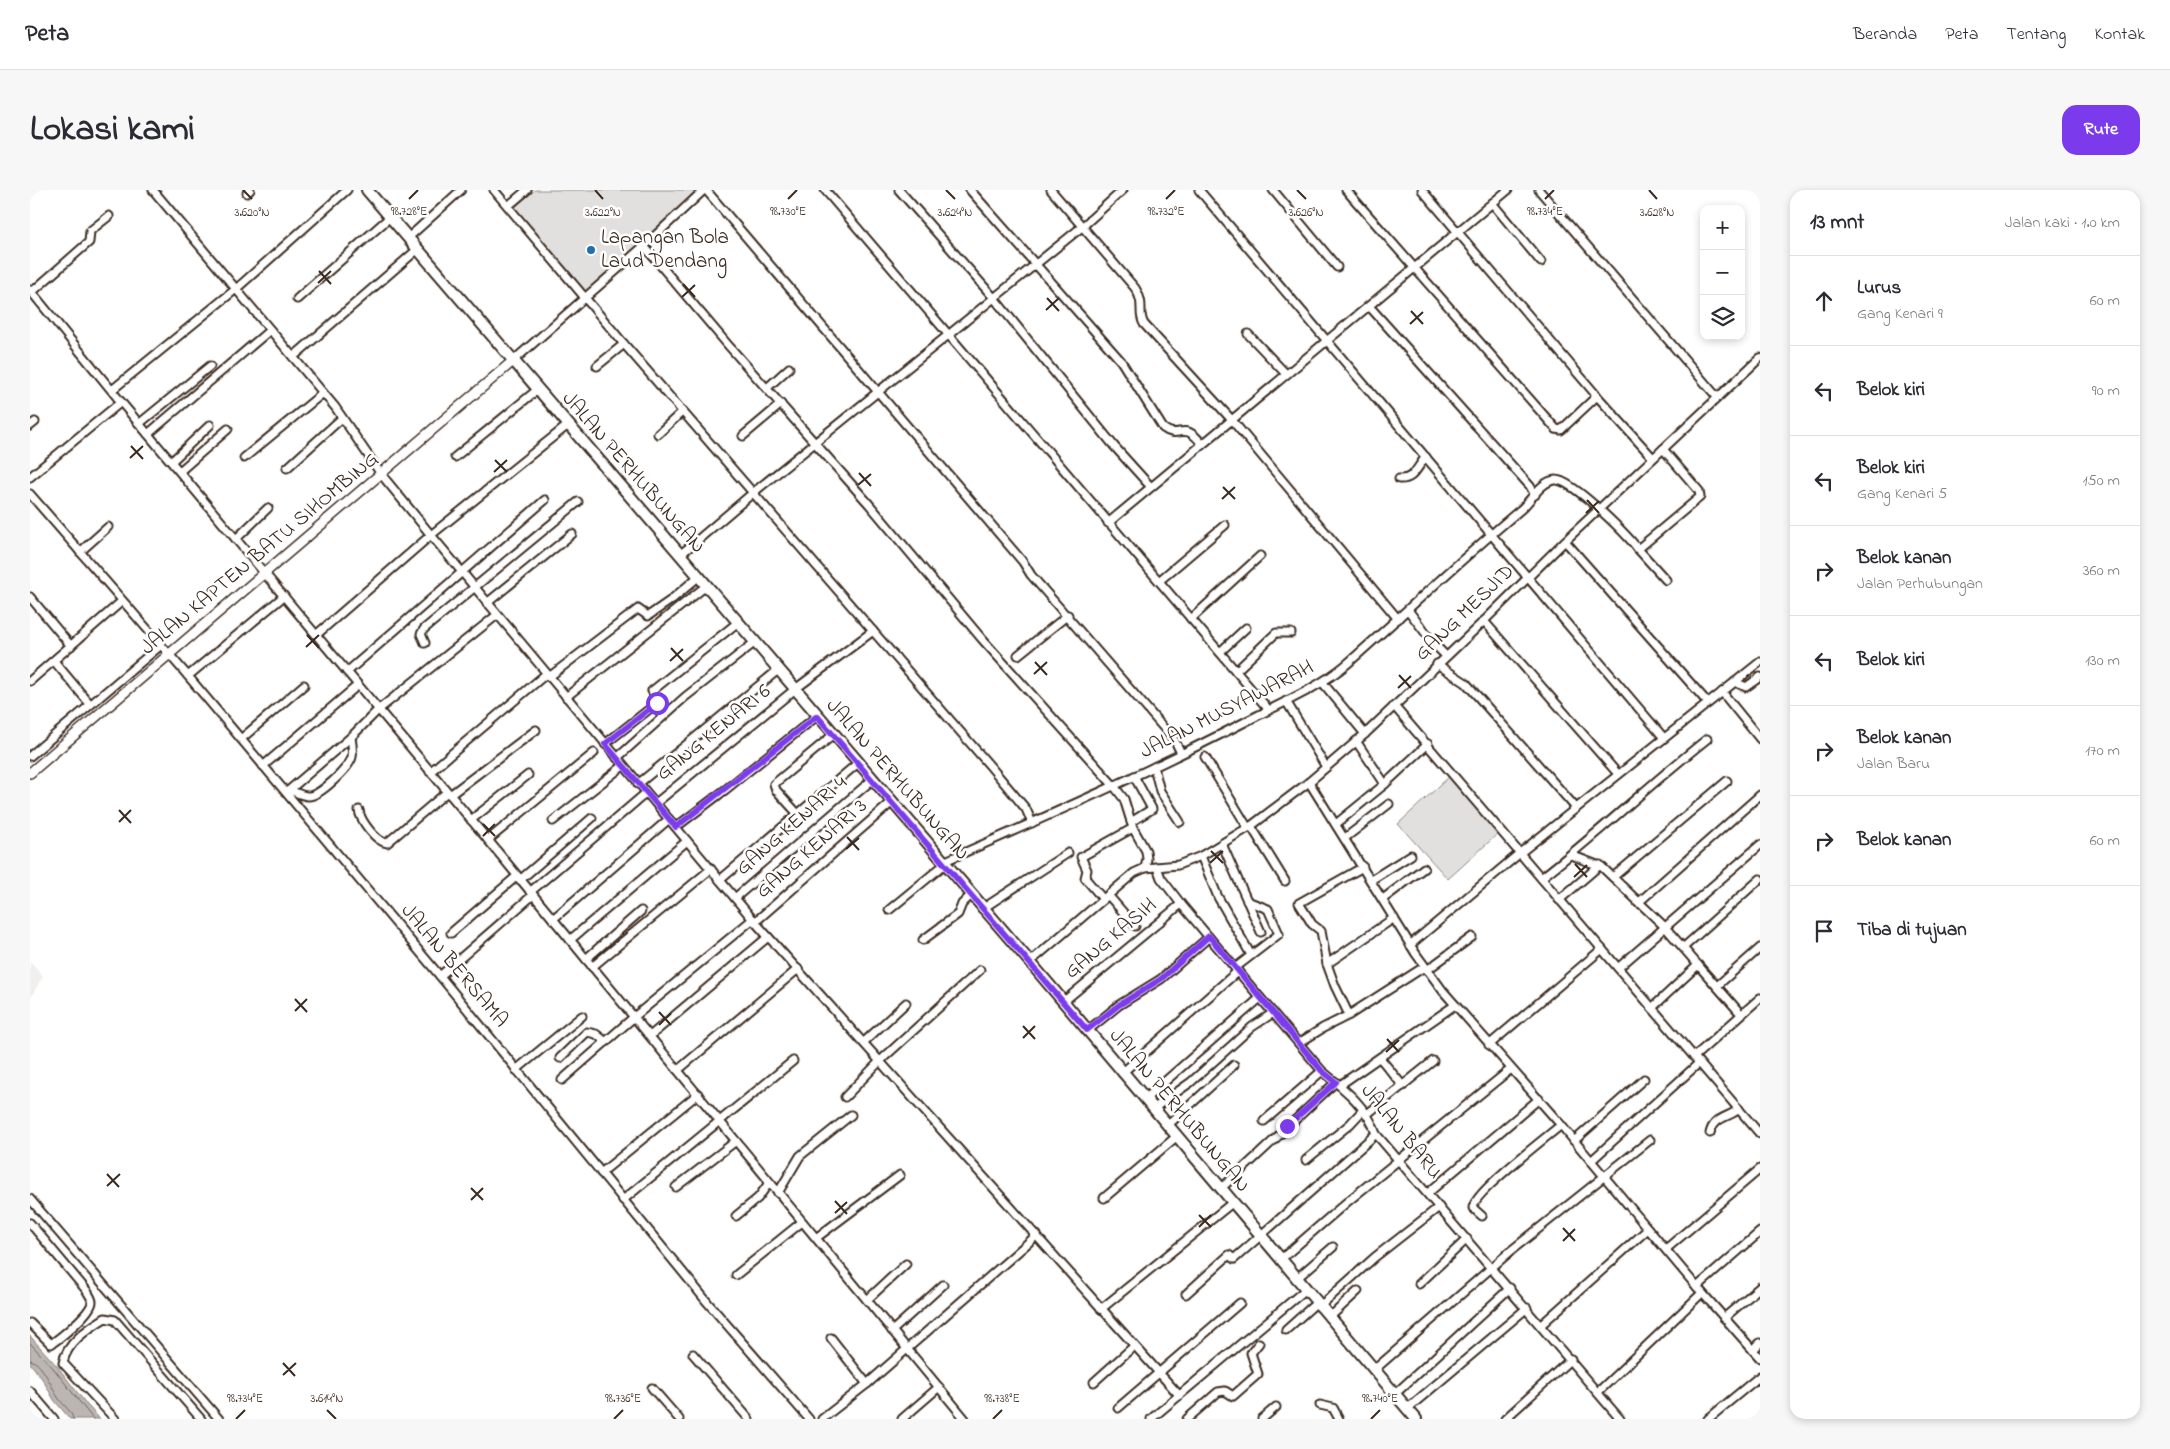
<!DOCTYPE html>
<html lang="id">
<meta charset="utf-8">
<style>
:root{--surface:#fff;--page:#f7f7f7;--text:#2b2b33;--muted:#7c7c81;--line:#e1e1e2;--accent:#7c3aed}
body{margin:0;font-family:"Indie Flower",sans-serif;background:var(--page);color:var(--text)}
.controls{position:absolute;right:15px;top:15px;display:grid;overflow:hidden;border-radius:10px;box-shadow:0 2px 8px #0003}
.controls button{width:45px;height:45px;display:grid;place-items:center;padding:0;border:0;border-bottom:1px solid var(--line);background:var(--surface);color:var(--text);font:25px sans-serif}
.stop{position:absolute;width:15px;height:15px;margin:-11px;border:4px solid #7c3aed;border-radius:50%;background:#fff}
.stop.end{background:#7c3aed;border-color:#fff;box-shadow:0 1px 5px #0008}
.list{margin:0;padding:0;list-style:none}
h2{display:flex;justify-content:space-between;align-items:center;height:65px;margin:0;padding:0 20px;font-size:21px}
h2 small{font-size:16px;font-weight:400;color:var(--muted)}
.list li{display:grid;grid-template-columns:32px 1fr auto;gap:15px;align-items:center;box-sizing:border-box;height:90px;padding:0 20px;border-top:1px solid var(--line)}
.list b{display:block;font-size:19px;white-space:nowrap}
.list p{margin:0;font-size:16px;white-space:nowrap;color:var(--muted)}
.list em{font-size:16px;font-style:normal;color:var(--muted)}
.icon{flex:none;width:28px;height:28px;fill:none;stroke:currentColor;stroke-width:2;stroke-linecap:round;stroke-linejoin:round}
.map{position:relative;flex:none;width:1730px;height:1229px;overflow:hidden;border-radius:15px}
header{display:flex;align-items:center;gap:30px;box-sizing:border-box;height:70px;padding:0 25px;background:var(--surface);border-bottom:1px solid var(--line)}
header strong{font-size:24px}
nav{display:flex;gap:28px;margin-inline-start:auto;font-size:18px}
.intro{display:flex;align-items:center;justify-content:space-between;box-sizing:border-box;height:120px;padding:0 30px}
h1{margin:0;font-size:35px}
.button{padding:12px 22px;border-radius:15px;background:var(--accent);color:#fff;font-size:18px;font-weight:700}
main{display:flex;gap:30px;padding:0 30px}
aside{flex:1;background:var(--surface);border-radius:15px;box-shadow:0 2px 8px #0003}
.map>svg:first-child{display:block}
.built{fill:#f1efee}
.green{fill:#e2e0de;stroke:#8e857e}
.water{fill:#bcb6b3;stroke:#887e77}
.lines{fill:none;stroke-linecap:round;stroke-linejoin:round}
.shore{stroke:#6f625a;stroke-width:1}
.minor-casing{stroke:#3b2a1e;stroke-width:11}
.tertiary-casing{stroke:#3b2a1e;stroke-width:12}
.secondary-casing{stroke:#3b2a1e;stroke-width:14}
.minor{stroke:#fff;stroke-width:7}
.tertiary{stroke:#fff;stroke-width:9}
.secondary{stroke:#fff;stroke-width:10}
.route{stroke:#7c3aed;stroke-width:6}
.ticks{fill:none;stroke:#3b2a1e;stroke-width:2}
.poi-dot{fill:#1f6fb2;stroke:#fff;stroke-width:2}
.labels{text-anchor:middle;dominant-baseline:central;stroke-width:5;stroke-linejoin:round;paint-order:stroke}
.poi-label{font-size:21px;fill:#3b2a1e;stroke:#fff;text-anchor:start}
.street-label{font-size:21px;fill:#3b2a1e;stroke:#fff}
.ticks-label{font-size:12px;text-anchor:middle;fill:#3b2a1e;stroke:#fff;stroke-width:5;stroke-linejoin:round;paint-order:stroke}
</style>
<header>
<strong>Peta</strong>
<nav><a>Beranda</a><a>Peta</a><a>Tentang</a><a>Kontak</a></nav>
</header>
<div class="intro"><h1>Lokasi kami</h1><a class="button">Rute</a></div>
<main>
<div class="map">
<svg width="1730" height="1229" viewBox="0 0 1730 1229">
<rect width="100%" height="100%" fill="#fff"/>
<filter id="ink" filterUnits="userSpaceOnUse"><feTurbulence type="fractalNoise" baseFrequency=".02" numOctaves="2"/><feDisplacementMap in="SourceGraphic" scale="10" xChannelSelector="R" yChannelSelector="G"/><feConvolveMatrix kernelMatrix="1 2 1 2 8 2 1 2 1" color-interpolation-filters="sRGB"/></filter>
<g filter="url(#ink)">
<!-- built -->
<path class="built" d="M0,771L13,786L0,809Z"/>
<!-- green -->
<g class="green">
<path d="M505,0H670L671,1L556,102L483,19Z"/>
<path d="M1421,585L1471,641L1418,689L1368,634Z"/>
</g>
<!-- water -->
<path class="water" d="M0,1146L27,1176L57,1215L70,1229H40L24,1210L13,1190L0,1173Z"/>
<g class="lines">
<!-- shore -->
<g class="shore">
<path d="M0,1153L24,1179L63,1229"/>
<path d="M0,1170C13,1172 22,1199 29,1209C33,1215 42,1221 43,1229"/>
</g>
<defs>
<g id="minor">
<path d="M123,0L305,217L351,284L401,345L725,732L1149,1205"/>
<path d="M464,0L594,154L960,576L996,619L1002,633"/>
<path d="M676,0L993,372L1001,385L1145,551L1151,563"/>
<path d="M795,0L1239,520"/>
<path d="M869,0L964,108L1084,256L1121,297"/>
<path d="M940,0L1091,171L1133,238C1150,251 1153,229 1172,254"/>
<path d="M1021,0L1105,98C1116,115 1107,122 1114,134L1201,229L1368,429"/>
<path d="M1169,0L1634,548"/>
<path d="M1243,0L1307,77"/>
<path d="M1316,0L1526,239L1531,240L1567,206"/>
<path d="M1392,0L1567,206L1623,268"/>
<path d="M1509,0L1687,207"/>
<path d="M217,3L220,0"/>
<path d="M1462,13L1511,72"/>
<path d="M478,16L497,0"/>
<path d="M378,48L431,0"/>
<path d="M614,56L698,155L839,314L952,449L1084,596L1094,609L1103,638L1116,661L1117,669L1115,678"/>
<path d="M0,100L91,212L458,650L935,1229"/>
<path d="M2,102L59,52L60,41L79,26"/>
<path d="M267,109L360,27"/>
<path d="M1339,116L1500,296L1505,305"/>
<path d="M1218,144L1256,184"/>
<path d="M263,167L388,59"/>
<path d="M483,171L614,56L674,0"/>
<path d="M567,176L594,154"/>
<path d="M737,198L759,178"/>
<path d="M82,200L206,99L317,0"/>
<path d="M110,233L180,176"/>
<path d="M0,236L5,232"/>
<path d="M118,244L240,140"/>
<path d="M628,244L653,221"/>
<path d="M713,246L751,214"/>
<path d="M425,267L507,200"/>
<path d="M214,268L293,203"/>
<path d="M142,271L180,235"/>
<path d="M257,278L312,228"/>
<path d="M150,281L198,239"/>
<path d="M0,287L91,212"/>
<path d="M1369,289C1385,290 1387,276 1396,267"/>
<path d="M0,304L158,486L410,786L678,1113L779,1229"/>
<path d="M1078,333L1478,0"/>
<path d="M206,349L238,318"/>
<path d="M1535,351L1678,513"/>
<path d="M1608,359L1636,390"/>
<path d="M50,362L78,337"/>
<path d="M650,365L724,302L1053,36L1093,0"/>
<path d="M1129,391L1195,335"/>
<path d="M0,407L41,456"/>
<path d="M457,413L542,344"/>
<path d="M1378,420L1404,454L1416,466"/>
<path d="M1161,429L1230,366"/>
<path d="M1454,431L1588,584"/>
<path d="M286,445L401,345L538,235"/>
<path d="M395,453L391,444L394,439L548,312"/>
<path d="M1190,462L1216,438"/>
<path d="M988,465L1038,425"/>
<path d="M24,471L60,514"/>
<path d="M1407,474L1436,493L1546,618"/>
<path d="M1206,481L1246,443H1261"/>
<path d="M317,482L515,310"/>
<path d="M158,486L254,406"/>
<path d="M519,487L608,419L618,426L641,410L668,387"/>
<path d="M0,491L91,412"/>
<path d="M1705,492L1716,497L1730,487"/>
<path d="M1293,493L1335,544"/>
<path d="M1692,502L1730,549"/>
<path d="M536,507L676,396"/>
<path d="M1256,511L1296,577"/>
<path d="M1364,516L1730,944"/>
<path d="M211,549L274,495"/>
<path d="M1326,551L1355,594"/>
<path d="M575,554L627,513L628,511L622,501L707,433"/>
<path d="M0,566L131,455"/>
<path d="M1175,567L1218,638"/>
<path d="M587,568L655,507L724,453"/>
<path d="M233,576L328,495"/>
<path d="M1124,577L1130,601L1150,632"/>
<path d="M400,582L516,484"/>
<path d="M1279,592L1386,764L1413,801L1531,935L1667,1097L1730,1168"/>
<path d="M608,594L748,480"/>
<path d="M260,600C265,602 272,606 278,606C289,607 320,577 322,567C323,561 322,553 321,547L348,520L467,425"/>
<path d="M257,602L321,547"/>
<path d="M420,605L506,540"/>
<path d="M626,613L764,500L843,441"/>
<path d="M329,620C330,630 346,652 357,653L417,602"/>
<path d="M767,623L746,600L744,594L803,545"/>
<path d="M441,630L498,585"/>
<path d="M523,631L593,576"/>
<path d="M1101,632L1122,619L1104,586"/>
<path d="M1306,634L1355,594L1398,554"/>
<path d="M1221,636L1255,691"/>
<path d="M646,637L695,600L787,526"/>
<path d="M1315,648L1359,614"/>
<path d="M458,650L564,563"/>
<path d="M1192,654L1231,742"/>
<path d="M1541,665L1572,677L1635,737L1668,775"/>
<path d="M1171,666L1188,707L1221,765"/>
<path d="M913,672C1013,628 1114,584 1211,534C1247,515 1286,500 1317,474C1375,423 1431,369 1490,320C1500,312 1511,291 1525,290C1541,288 1597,345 1608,359L1670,307L1669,301L1633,259"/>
<path d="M1127,677L1131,688L1151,714L1292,881C1313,898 1338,917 1346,944L1590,1229"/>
<path d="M1583,687L1697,591"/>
<path d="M1511,688C1568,644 1620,594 1677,549"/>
<path d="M490,690L562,628"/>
<path d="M690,690L828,573"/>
<path d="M1341,690L1381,665"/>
<path d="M500,702L616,603"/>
<path d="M1078,705L1105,736"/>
<path d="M705,708L842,590"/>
<path d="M1073,709L1055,688L1057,680L1051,667L1103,638"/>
<path d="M1353,709L1394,678"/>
<path d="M1529,710L1570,675"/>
<path d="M1608,713L1730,605"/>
<path d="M952,719L1038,663"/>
<path d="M859,720L915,674"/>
<path d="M523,729L639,629"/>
<path d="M725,732L862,612"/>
<path d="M421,743L487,686"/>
<path d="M540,750L657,651"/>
<path d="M893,750L928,724L932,714L941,705"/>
<path d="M1380,755L1490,663L1730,472"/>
<path d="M1654,757L1730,689"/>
<path d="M556,769L611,721"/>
<path d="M1000,772L1104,683L1115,678L1148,675L1171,666L1221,636L1279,592L1335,544L1454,431L1535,351L1730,168"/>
<path d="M1297,774L1364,728"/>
<path d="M562,777L681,679"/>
<path d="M1205,778L1249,744L1238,719L1217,711"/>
<path d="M1588,778L1730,655"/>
<path d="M1397,780L1442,747"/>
<path d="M410,786L503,705"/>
<path d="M1687,796L1730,758"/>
<path d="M1033,812L1151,714"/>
<path d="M1622,818L1668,775L1711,824"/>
<path d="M1319,825L1305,796L1297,774L1291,741L1282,734L1269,713L1333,677"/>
<path d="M1057,841L1089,815L1131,789L1179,747"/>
<path d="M620,846L738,747"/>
<path d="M834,852L876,813"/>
<path d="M1269,853L1293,838L1319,825L1394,777"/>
<path d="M1459,855L1572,759"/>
<path d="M1664,867L1730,808"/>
<path d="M530,868L557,842L566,844L576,852"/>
<path d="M1350,868L1373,896"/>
<path d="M486,880L552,826"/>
<path d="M648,880L768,779"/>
<path d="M1092,883L1208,781"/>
<path d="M532,890L604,827L723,729"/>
<path d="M1310,895L1425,815"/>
<path d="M815,907L850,871L950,780"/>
<path d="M1115,909L1230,808"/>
<path d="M1123,919L1161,892L1222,837L1243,823"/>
<path d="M1336,925L1403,871"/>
<path d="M1234,931L1292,881"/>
<path d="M1137,936L1204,875"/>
<path d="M1680,943C1684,927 1698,928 1709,919"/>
<path d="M1544,951L1614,889"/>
<path d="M1276,970L1320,934L1333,920"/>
<path d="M1561,971L1669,873"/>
<path d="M571,983L668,904"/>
<path d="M646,997L706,951"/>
<path d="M1190,999C1230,965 1267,927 1306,892"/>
<path d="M748,1003L770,966L821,925"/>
<path d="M1398,1003L1509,909"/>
<path d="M1074,1008L1146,947"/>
<path d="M0,1009L189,1229"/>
<path d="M593,1010L763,871"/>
<path d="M706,1026L728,1008L739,993"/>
<path d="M1452,1026L1443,1018C1442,1004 1517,947 1531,935"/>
<path d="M0,1033L57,1101C59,1105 62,1108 62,1112C61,1123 30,1148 21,1154L0,1133"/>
<path d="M786,1048L870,985"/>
<path d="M1636,1059L1730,979"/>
<path d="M1250,1070L1317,1012L1481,879"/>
<path d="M706,1085L772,1032"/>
<path d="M1266,1089L1303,1057"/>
<path d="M1389,1094L1437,1049"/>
<path d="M1667,1097L1730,1042"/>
<path d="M1156,1104L1199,1065L1204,1069L1346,944"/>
<path d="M837,1110L876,1074"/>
<path d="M1289,1117L1345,1067L1409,1017"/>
<path d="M1071,1119L1202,1013"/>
<path d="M1299,1128L1328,1101"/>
<path d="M1694,1128L1730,1097"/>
<path d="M1511,1135L1618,1039"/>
<path d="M1256,1140L1286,1113"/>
<path d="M862,1141L913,1095"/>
<path d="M801,1148L837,1194"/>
<path d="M1723,1160L1730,1153"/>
<path d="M663,1164L719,1229"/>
<path d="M1344,1180L1483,1059L1620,950"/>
<path d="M1064,1192L1104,1156"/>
<path d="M622,1198L649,1229"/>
<path d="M0,1201L24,1229"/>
<path d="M1568,1202L1672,1103"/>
<path d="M1365,1204L1480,1098"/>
<path d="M1290,1215L1303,1218L1309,1229"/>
<path d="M1088,1218L1210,1113"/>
<path d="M1377,1219L1497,1118"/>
<path d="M85,1229L33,1173C36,1153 59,1138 75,1128L85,1130L171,1229"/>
<path d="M792,1229L837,1194L1007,1045"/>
<path d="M872,1229L909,1197"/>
<path d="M1121,1229L1275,1100"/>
<path d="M1157,1229L1188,1202L1195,1201L1203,1206L1228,1184L1221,1163L1229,1153"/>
<path d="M1232,1229L1246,1217"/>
<path d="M1475,1229L1541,1169"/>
<path d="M1678,1229L1730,1186"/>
</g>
<path id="tertiary" d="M0,583L483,171"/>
<path id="secondary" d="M337,0L1000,772L1386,1229"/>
</defs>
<!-- minor casing -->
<use href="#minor" class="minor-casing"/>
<!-- tertiary casing -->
<use href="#tertiary" class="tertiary-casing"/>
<!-- secondary casing -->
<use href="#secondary" class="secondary-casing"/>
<!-- minor -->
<use href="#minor" class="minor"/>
<!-- tertiary -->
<use href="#tertiary" class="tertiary"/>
<!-- secondary -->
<use href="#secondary" class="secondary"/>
</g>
</g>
<g class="lines" filter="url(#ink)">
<!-- route -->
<path class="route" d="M627,513L575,554L646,637L787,526L1057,840L1089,815L1131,789L1179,746L1292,881L1306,892L1257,936"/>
</g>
<!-- ticks -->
<path class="ticks" d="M213,0L222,9M565,0L573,9M916,0L925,9M1267,0L1276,9M1619,0L1627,9M379,9L388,0M758,9L767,0M1136,9L1145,0M1515,9L1524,0M289,81L301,94M288,93L301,81M653,94L665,107M652,107L665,95M1017,108L1029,121M1016,120L1029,108M1381,121L1393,134M1380,134L1393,122M101,256L113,269M100,268L113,256M465,270L477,282M464,282L477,270M829,283L841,296M828,295L841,284M1193,297L1205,309M1192,309L1205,297M1557,310L1569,323M1556,323L1569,311M277,445L289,458M276,457L289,445M641,458L653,471M640,471L653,459M1005,472L1017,485M1004,484L1017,472M1369,485L1381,498M1368,498L1381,486M89,620L101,633M89,632L101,620M453,634L465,646M453,646L465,634M817,647L829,660M816,659L829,648M1181,661L1193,673M1180,673L1193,661M1545,674L1557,687M1544,687L1557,675M265,809L277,822M265,821L277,809M629,822L641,835M629,835L641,823M993,836L1005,849M993,848L1005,836M1357,849L1369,862M1356,862L1369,850M77,984L89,997M77,996L90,984M441,998L453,1010M441,1010L453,998M805,1011L817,1024M805,1023L817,1012M1169,1025L1181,1037M1169,1037L1181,1025M1533,1038L1545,1051M1533,1051L1545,1039M253,1173L265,1186M253,1185L266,1173M297,1220L306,1229M206,1229L215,1220M584,1229L593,1220M963,1229L972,1220M1341,1229L1350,1220"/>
<!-- markers -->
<circle class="poi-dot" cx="561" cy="60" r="5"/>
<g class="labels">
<!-- poi labels -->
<g class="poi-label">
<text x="571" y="48">Lapangan Bola<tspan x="571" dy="24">Laud Dendang</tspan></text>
</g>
<!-- street labels -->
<g class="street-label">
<text transform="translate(603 283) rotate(49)">JALAN PERHUBUNGAN</text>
<text transform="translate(230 364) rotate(-40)">JALAN KAPTEN BATU SIHOMBING</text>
<text transform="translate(1435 423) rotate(-44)">GANG MESJID</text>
<text transform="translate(1197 520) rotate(-27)">JALAN MUSYAWARAH</text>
<text transform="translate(684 543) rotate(-39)">GANG KENARI 6</text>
<text transform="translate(867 590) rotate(49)">JALAN PERHUBUNGAN</text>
<text transform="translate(762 636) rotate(-41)">GANG KENARI 4</text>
<text transform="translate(782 659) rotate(-41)">GANG KENARI 3</text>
<text transform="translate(1081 749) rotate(-40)">GANG KASIH</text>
<text transform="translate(424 776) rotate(50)">JALAN BERSAMA</text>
<text transform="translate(1149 921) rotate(50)">JALAN PERHUBUNGAN</text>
<text transform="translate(1371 942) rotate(51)">JALAN BARU</text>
</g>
</g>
<g class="ticks-label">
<text x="379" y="25">98.728°E</text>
<text x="758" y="25">98.730°E</text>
<text x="1136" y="25">98.732°E</text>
<text x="1515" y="25">98.734°E</text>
<text x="222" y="26">3.620°N</text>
<text x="1627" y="26">3.628°N</text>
<text x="573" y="26">3.622°N</text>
<text x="925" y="26">3.624°N</text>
<text x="1276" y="26">3.626°N</text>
<text x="297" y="1212">3.614°N</text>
<text x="215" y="1212">98.734°E</text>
<text x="593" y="1212">98.736°E</text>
<text x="972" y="1212">98.738°E</text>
<text x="1350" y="1212">98.740°E</text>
</g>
</svg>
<div class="controls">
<button>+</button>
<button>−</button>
<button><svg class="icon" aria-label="layers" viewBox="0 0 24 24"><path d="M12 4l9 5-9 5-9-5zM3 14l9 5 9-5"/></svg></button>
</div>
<div class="stop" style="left:627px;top:513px"></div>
<div class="stop end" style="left:1257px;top:936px"></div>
</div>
<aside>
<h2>13 mnt<small>Jalan kaki · 1.0 km</small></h2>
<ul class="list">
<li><svg class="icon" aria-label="ahead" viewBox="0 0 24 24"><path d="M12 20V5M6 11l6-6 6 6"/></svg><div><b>Lurus</b><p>Gang Kenari 9</p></div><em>60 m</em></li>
<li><svg class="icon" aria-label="left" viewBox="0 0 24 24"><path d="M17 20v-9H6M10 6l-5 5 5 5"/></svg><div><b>Belok kiri</b></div><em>90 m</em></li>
<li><svg class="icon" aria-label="left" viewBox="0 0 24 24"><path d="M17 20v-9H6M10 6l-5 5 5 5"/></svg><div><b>Belok kiri</b><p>Gang Kenari 5</p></div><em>150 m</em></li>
<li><svg class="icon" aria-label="right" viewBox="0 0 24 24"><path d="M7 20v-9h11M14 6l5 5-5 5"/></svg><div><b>Belok kanan</b><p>Jalan Perhubungan</p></div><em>360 m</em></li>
<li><svg class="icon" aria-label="left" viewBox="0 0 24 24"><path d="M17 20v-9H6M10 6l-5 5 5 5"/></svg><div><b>Belok kiri</b></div><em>130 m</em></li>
<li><svg class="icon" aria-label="right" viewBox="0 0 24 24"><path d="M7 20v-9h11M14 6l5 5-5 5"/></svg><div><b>Belok kanan</b><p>Jalan Baru</p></div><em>170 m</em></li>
<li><svg class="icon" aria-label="right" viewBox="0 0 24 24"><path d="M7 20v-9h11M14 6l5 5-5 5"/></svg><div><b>Belok kanan</b></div><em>60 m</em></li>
<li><svg class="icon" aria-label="arrive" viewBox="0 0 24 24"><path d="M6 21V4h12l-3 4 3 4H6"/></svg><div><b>Tiba di tujuan</b></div></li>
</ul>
</aside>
</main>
